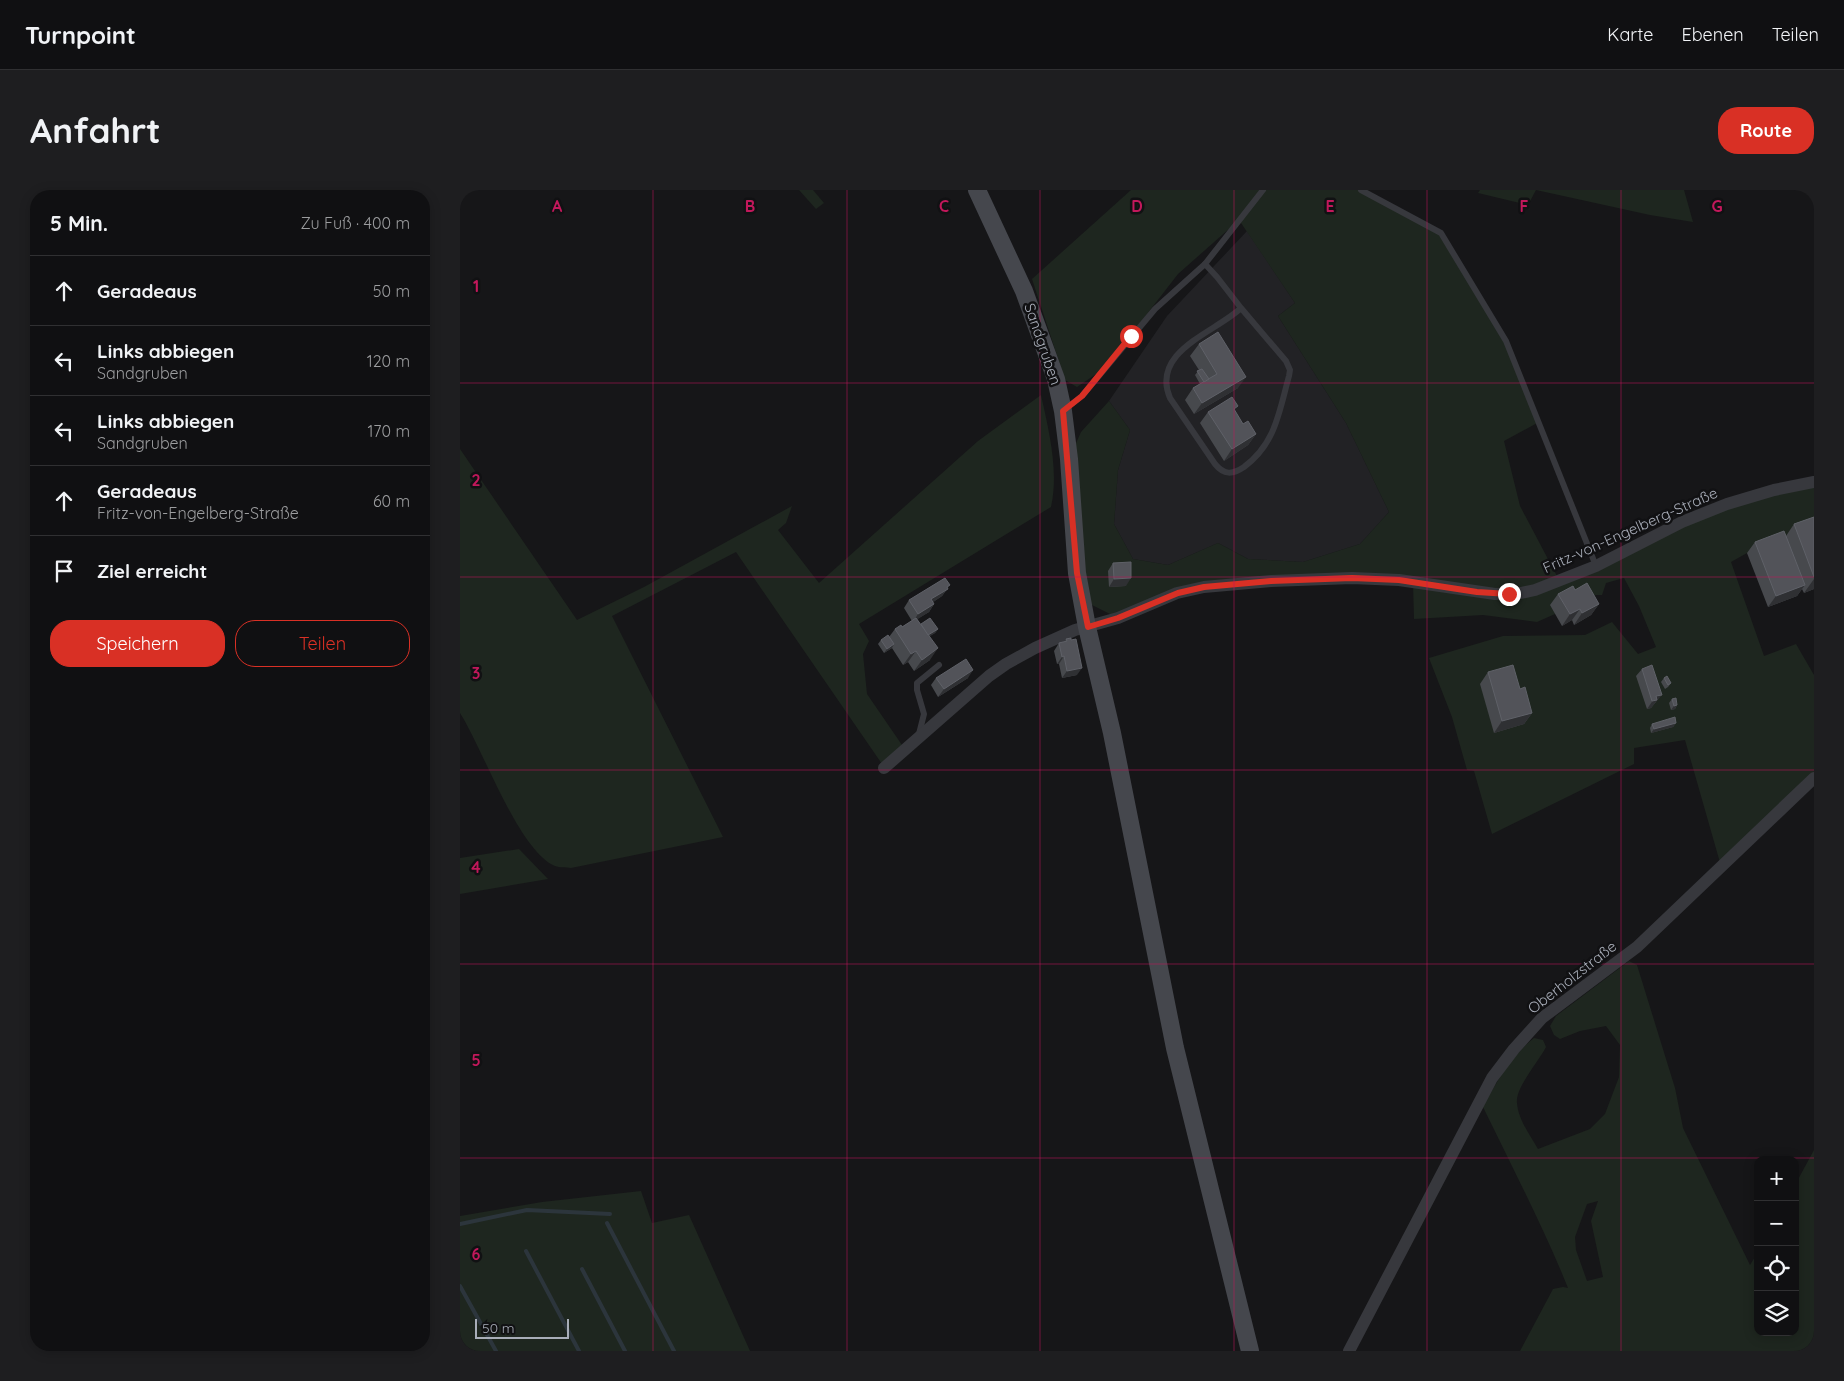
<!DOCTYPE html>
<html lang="de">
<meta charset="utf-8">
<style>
:root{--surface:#101012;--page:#1e1e20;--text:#f1f3f6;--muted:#9c9d9f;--line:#303032;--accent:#d93025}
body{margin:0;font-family:Quicksand,sans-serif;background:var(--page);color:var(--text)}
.controls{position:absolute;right:15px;bottom:15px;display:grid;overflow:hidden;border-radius:10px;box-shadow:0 2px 12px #0003}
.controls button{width:45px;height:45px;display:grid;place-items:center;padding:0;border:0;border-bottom:1px solid var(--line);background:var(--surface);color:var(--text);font:25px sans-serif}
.scale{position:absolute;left:15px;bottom:12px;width:94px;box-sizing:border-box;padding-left:5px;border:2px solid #a8adb8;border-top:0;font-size:14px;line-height:18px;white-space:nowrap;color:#a8adb8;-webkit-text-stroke:4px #111113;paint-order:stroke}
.stop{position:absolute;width:15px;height:15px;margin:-11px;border:4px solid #d93025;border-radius:50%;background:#fff}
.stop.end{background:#d93025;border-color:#fff;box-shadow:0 1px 5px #0008}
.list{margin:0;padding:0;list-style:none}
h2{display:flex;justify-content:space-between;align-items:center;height:65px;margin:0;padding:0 20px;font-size:21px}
h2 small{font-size:16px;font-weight:400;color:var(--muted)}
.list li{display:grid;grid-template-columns:32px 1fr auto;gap:15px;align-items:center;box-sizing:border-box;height:70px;padding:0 20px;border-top:1px solid var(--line)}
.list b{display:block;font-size:19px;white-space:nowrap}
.list p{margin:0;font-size:16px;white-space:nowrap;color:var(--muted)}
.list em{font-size:16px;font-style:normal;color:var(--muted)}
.actions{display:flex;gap:10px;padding:15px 20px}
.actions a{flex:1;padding:11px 0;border:1px solid var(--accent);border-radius:20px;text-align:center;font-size:18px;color:var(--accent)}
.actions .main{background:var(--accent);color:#fff}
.icon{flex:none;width:28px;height:28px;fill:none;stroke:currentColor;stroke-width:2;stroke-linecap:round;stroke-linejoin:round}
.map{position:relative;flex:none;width:1354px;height:1161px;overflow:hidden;border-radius:20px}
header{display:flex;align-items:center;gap:30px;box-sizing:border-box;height:70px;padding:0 25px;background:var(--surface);border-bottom:1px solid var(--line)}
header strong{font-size:24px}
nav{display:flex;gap:28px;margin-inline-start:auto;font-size:18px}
.intro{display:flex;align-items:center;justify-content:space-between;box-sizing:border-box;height:120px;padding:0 30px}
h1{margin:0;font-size:35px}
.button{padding:12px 22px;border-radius:20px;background:var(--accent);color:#fff;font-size:18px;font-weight:700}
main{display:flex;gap:30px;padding:0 30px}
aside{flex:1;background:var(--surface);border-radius:20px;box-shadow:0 2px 12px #0003}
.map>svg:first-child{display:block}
.built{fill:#222225}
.green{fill:#1e261f;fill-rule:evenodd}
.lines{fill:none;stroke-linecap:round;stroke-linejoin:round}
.stream{stroke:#2c353c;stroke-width:4}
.lane{stroke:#37383d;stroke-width:6}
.street{stroke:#37383d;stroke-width:12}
.secondary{stroke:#45474d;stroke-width:18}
.wall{fill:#47494d}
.shaded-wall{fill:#2f3033}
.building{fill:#525359;stroke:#5f6168}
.route{stroke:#d93025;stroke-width:6}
.grid{fill:none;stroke:#c2185b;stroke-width:1;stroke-opacity:0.55}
.labels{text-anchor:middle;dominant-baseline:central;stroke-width:5;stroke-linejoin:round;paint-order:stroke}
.street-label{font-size:15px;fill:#a8adb8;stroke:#111113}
.grid-label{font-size:16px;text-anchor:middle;font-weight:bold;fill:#c2185b;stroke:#111113;stroke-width:5;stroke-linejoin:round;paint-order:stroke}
</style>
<header>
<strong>Turnpoint</strong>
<nav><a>Karte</a><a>Ebenen</a><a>Teilen</a></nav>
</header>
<div class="intro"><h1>Anfahrt</h1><a class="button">Route</a></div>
<main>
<aside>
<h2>5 Min.<small>Zu Fuß · 400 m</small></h2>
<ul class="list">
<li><svg class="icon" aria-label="ahead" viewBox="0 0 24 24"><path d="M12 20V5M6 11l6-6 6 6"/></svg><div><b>Geradeaus</b></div><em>50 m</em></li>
<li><svg class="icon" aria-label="left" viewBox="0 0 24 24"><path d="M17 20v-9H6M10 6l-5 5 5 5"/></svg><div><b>Links abbiegen</b><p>Sandgruben</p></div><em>120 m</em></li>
<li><svg class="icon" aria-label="left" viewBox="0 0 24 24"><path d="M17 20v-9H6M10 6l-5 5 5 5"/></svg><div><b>Links abbiegen</b><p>Sandgruben</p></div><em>170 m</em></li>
<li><svg class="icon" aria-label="ahead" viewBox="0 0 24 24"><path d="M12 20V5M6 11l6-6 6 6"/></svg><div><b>Geradeaus</b><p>Fritz-von-Engelberg-Straße</p></div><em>60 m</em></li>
<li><svg class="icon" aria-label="arrive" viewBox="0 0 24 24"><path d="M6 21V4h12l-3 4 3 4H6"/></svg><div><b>Ziel erreicht</b></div></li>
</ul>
<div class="actions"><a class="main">Speichern</a><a>Teilen</a></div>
</aside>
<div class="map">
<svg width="1354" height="1161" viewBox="0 0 1354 1161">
<rect width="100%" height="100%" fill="#161618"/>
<!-- built -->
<path class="built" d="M787,41L835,113L818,126L886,233L929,322L900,354L843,372L788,369L758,353L708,375L673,369L654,334L658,280L670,240L649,211L707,126Z"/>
<!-- green -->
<g class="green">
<path d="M339,0H353L364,13L356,19Z"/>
<path d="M671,0H901L981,43L1046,151L1079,232L1044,251L1060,316L1099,390L1267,314L1354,292V338L1287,363L1271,372L1304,466L1336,454L1354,485V586L1261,676L1225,550L1174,558V574L1032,644L1014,581L1007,580L992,527L969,468L1043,446L1125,445L1152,432L1178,464L1196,457L1179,416L1164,388L1146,393L1142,405H1119L1095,424L1077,432L1023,425L954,429L953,392L744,397L658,428L622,410L609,269L621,242L649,211L670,240L658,280L654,334L673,369L708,375L758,353L788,369L843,372L900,354L929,322L886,233L818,126L835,113L779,30L718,84L645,178L617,197L605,190L572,89Z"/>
<path d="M1020,0H1076L1068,15L1018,3Z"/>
<path d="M1076,0H1224L1233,32L1190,25Z"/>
<path d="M581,205C589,241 599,281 591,317L399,434L409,451L403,464L407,504L442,555L422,574L276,362L152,426L263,647L111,678C106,677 100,678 95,676C58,660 23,559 0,523V259L117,430L184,397L332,316L326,333L318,340L359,393L518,251Z"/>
<path d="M59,659L88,689L0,704V668Z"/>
<path d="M1169,771L1177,775L1215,898L1223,938L1290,1075L1298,1062V1142H1335V995L1354,960V1161H1060L1093,1099L1103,1097L1108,1098C1083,1036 1052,977 1023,917C1037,891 1051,866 1074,848L1083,850L1086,857C1079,871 1055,898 1057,913C1058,929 1070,945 1078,959L1130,939L1145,924L1159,887L1160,855L1146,836L1120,841L1100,849L1094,845L1090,836L1096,826ZM1138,1011L1131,1031L1143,1087L1127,1091L1116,1060L1115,1047L1127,1014Z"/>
<path d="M181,1001L192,1033L229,1025L290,1161H0V1026L82,1012Z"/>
</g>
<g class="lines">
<!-- stream -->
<g class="stream">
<path d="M147,1033L214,1161"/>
<path d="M0,1034L67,1020L150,1024"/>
<path d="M66,1061L119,1161"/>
<path d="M122,1079L165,1161"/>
<path d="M0,1096L36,1161"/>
</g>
<!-- lane -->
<g class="lane">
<path d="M901,0L981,43L1046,151L1136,376"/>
<path d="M745,74L757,87L781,118C756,142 690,161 710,208L755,274C764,285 772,285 784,277C816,253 819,222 829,186L830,180L826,171L781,118"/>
<path d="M604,220L622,206L695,119L745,74L803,0"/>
<path d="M459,544L464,524L457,500V493L479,475"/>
</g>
<!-- street -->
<g class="street">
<path d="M424,578L529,486L546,474L575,458L615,440L658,428L717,403L744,397L811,391L892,388L939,390L1035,404L1061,403L1075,400L1136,376L1222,332L1267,314L1314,300L1354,292"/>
<path d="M889,1161L1032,888L1054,859L1082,828L1177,757L1354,588"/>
</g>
<!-- secondary -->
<path class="secondary" d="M517,0L564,101L596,189L603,221L609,269L617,383L627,437L652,543L715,858L790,1161"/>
</g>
<!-- wall -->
<g class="wall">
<path d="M739,154L778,198L734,224L725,210L733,198L740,194L735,185L739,180L730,166Z"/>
<path d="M775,221L783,234L796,244L788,255L764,271L740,233L748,222Z"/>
<path d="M1354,327V399L1344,403L1342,399L1337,406L1308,417L1287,363L1295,352L1326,346L1334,334Z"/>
<path d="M653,373L666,396L649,397L648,381Z"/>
<path d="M488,398L482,406L473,412L474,414L469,422L457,429L461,435L478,439L475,443L469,446L470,470L454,481L448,472L443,475L432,458L424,463L418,454L421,450L429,447L435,439L442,437L452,431L444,418L449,410Z"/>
<path d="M1115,400L1139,414L1131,425L1114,435L1112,430L1102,436L1090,415L1098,404Z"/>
<path d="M606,449L617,485L602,488L599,474H597L594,461L599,453L605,452Z"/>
<path d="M1182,479L1196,512L1195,513L1191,518L1187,519L1176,486Z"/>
<path d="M1028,482L1060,499L1072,523L1064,534L1034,543L1020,494Z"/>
<path d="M476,488H508L478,507L471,495Z"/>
<path d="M1204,488L1211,493L1208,497L1205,499L1201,492Z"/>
<path d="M1212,509L1217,515L1215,519L1211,520L1209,513Z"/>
<path d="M1216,533L1213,537L1191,543L1190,538L1192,534Z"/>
</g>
<!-- shaded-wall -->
<g class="shaded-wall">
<path d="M786,187L778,198L734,224L742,213Z"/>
<path d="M796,244L788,255L764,271L772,259Z"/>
<path d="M671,388L666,396L649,397L654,389Z"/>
<path d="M1354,389V399L1344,403Z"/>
<path d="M490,395L482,406L466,417L471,409Z"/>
<path d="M1345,395L1337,406L1308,417L1316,406Z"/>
<path d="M474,414L469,422L453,432L458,424Z"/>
<path d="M1139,414L1131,425L1114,435L1122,423Z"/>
<path d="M1120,419L1112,430L1102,436L1110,424Z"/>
<path d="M478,439L475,443L466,449L468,445Z"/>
<path d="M434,454L432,458L424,463L427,459Z"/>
<path d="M478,458L470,470L454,481L462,470Z"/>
<path d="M456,461L448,472L443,475L451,464Z"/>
<path d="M604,466L599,474H597L602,467Z"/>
<path d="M622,478L617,485L602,488L607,481Z"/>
<path d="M513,480L508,488L478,507L484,499Z"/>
<path d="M1202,505L1191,518L1187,519L1196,506Z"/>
<path d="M1217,515L1215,519L1211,520L1214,516Z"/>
<path d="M1072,523L1064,534L1034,543L1042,531Z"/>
<path d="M1216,533L1213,537L1191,543L1194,539Z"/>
</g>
<!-- building -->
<g class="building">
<path d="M758,142L786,187L742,213L733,198L757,184L739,154Z"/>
<path d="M742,179L749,189L744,192L737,181Z"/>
<path d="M772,207L778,216L774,219L783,234L788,231L796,244L772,259L748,222Z"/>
<path d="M1354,327V387L1334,334Z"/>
<path d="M1324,341L1345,395L1316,406L1295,352Z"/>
<path d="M671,372V388L654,389L653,373Z"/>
<path d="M485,388L490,395L487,397L488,399L471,409L474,414L458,424L449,410Z"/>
<path d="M1127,393L1139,414L1122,423L1120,419L1110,424L1098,404L1113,396L1115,400Z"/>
<path d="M456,428L478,458L462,470L456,461L451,464L435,439L441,435L442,437Z"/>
<path d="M470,428L478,439L468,445L461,434Z"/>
<path d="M428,445L434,454L427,459L421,450Z"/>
<path d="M611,448V450L616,449L622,478L607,481L604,466L602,467L599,453L607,451L606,449Z"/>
<path d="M506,469L513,480L484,499L476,488Z"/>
<path d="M1053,475L1060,499L1065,497L1072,523L1042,531L1028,482Z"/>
<path d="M1192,475L1202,505L1196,506L1197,510L1192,511L1182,479Z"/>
<path d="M1207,486L1211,493L1208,495L1204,488Z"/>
<path d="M1216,508L1217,515L1214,516L1212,509Z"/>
<path d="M1215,527L1216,533L1194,539L1192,534Z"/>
</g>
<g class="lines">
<!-- route -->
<path class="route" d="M671,146L622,206L603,221L617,383L628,437L658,428L718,403L744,397L811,391L892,388L939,390L1017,402L1049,404"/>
</g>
<!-- grid -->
<path class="grid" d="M193,0V1161M387,0V1161M580,0V1161M774,0V1161M967,0V1161M1161,0V1161M0,193H1354M0,387H1354M0,580H1354M0,774H1354M0,968H1354"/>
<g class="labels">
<!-- street labels -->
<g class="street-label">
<text transform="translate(583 154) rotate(71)">Sandgruben</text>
<text transform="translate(1170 340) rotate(-24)">Fritz-von-Engelberg-Straße</text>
<text transform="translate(1112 787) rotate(-38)">Oberholzstraße</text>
</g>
</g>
<g class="grid-label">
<text x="97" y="22">A</text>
<text x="290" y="22">B</text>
<text x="484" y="22">C</text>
<text x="677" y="22">D</text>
<text x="870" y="22">E</text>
<text x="1064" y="22">F</text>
<text x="1257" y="22">G</text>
<text x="16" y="102">1</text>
<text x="16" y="296">2</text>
<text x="16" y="489">3</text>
<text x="16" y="683">4</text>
<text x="16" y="876">5</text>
<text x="16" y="1070">6</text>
</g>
</svg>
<div class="controls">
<button>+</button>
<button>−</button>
<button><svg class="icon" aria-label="locate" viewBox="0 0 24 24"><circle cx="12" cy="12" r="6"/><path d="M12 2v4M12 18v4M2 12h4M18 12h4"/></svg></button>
<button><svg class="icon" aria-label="layers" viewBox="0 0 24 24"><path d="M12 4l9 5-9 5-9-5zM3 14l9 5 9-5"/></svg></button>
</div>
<div class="scale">50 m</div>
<div class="stop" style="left:671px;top:146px"></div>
<div class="stop end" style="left:1049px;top:404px"></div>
</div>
</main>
